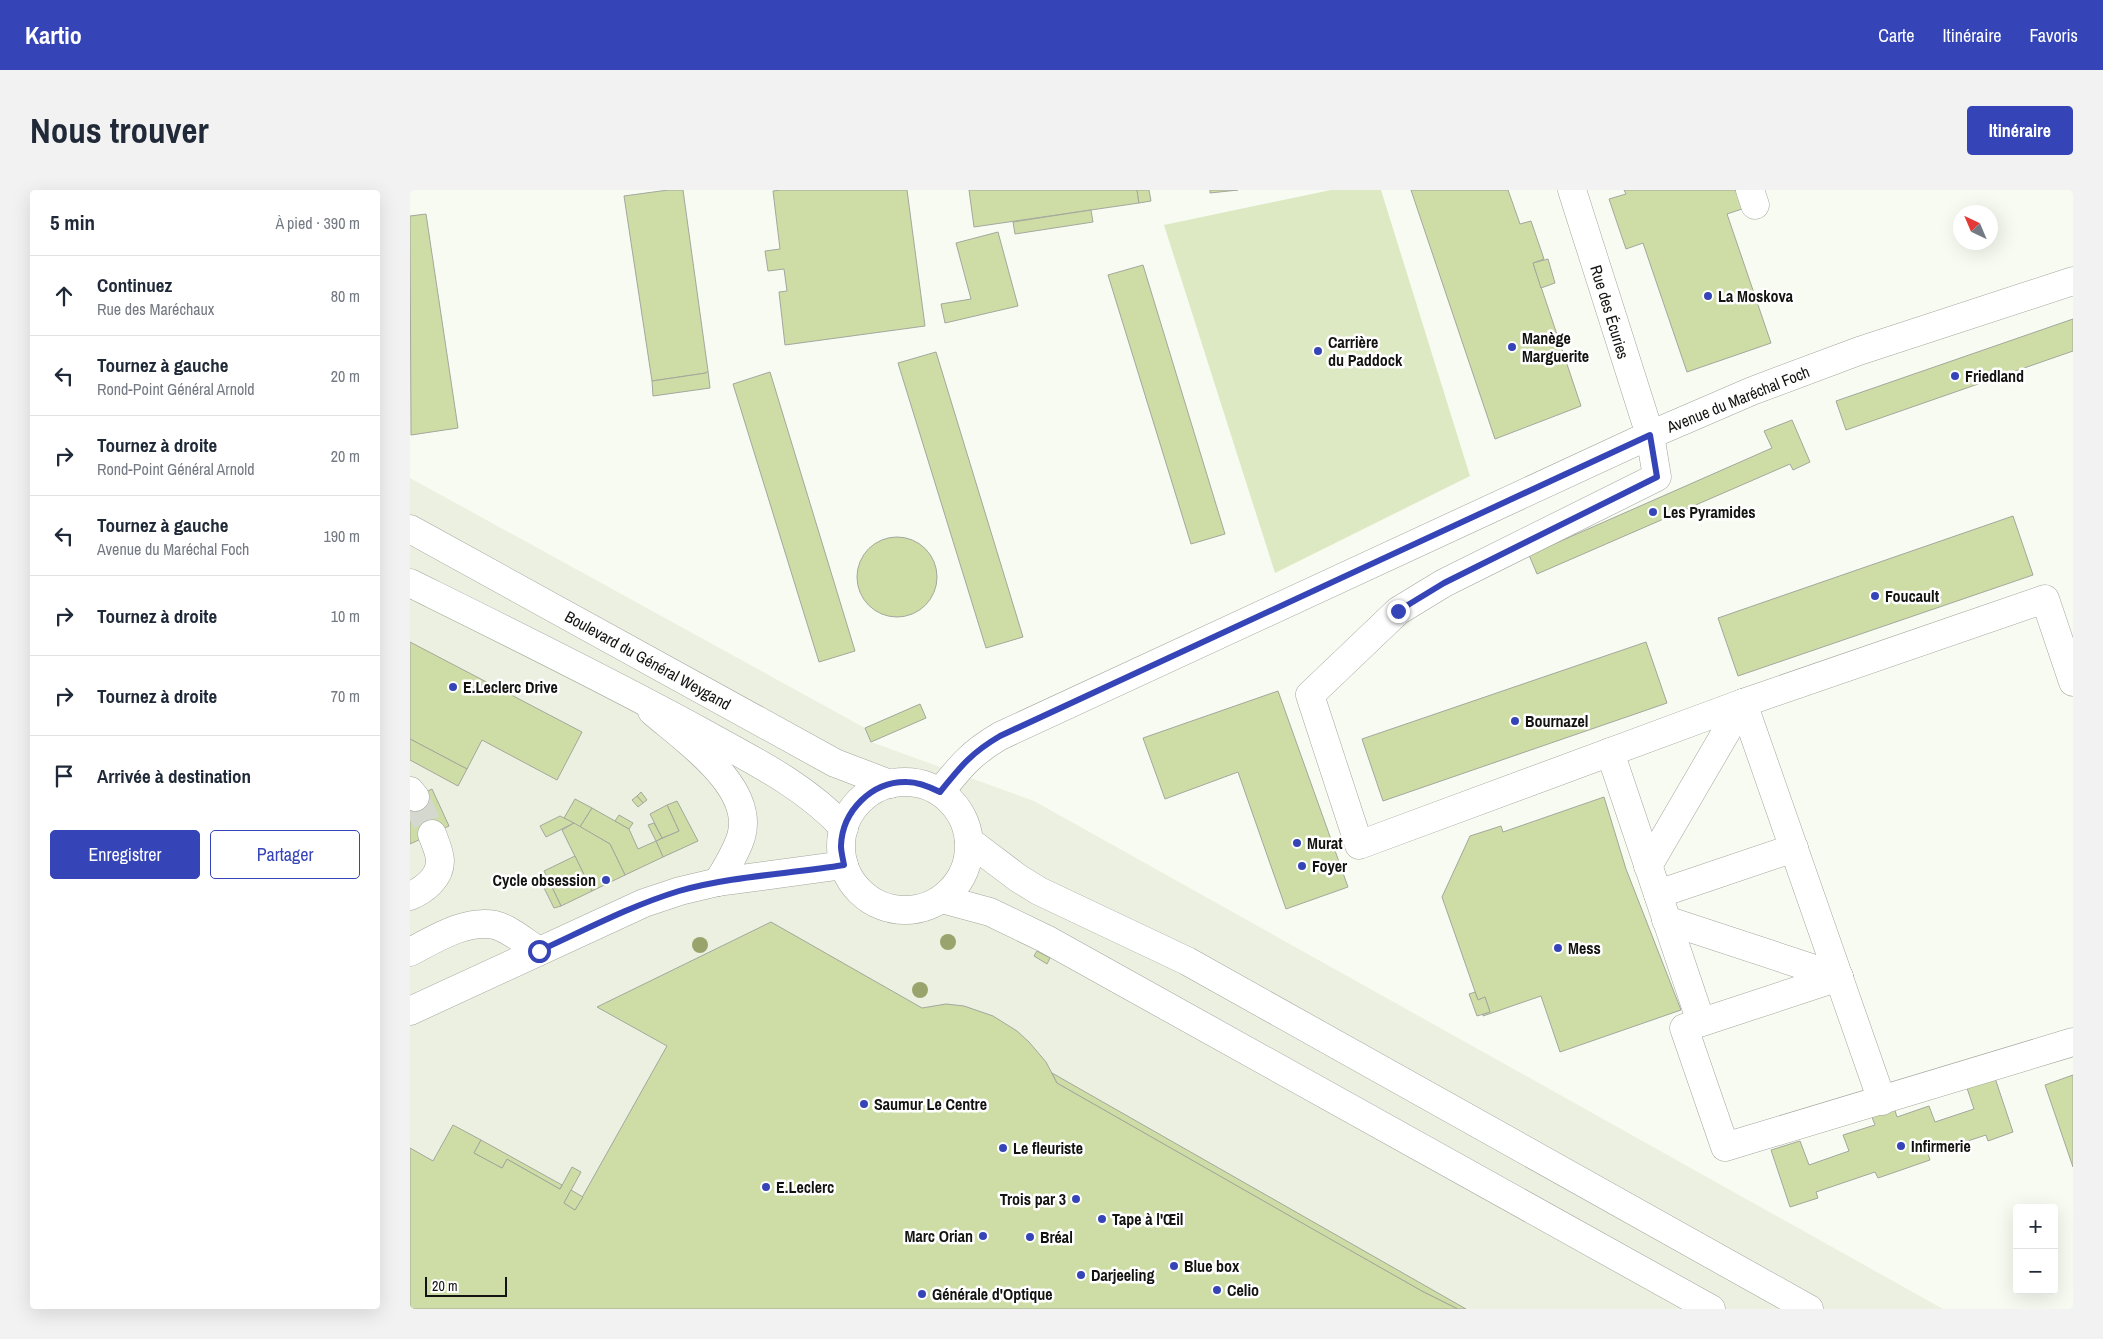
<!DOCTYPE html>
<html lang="fr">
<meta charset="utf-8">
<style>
:root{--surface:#fff;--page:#f2f2f3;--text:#1f2937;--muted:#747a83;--line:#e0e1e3;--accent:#3545b7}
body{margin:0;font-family:"Archivo Narrow",sans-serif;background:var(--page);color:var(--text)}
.controls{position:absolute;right:15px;bottom:15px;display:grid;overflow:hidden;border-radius:5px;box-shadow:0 5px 20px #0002}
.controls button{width:45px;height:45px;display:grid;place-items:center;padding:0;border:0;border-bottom:1px solid var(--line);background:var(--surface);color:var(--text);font:25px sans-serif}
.compass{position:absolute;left:1543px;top:15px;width:45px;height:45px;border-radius:50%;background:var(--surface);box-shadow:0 5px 20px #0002;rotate:316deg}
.scale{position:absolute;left:15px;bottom:12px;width:82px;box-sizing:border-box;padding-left:5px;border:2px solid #131411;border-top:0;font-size:14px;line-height:18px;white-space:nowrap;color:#131411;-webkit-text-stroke:4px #fff;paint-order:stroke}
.stop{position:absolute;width:15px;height:15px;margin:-11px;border:4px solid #3545b7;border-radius:50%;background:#fff}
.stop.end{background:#3545b7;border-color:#fff;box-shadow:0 1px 5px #0008}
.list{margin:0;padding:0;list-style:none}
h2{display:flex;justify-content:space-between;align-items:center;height:65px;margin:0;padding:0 20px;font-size:21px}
h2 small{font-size:16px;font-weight:400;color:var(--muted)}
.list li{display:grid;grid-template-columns:32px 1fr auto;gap:15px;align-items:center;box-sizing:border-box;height:80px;padding:0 20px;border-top:1px solid var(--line)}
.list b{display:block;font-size:19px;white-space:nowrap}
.list p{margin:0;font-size:16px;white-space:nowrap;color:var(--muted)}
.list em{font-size:16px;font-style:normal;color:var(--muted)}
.actions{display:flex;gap:10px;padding:15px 20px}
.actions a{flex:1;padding:11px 0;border:1px solid var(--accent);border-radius:5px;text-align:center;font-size:18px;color:var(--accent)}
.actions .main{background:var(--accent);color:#fff}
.icon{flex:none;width:28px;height:28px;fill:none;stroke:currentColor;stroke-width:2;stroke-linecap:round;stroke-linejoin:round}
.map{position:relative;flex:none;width:1663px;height:1119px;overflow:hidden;border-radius:5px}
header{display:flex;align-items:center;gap:30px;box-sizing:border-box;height:70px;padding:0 25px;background:var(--accent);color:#fff}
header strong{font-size:24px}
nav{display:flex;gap:28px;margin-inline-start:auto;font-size:18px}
.intro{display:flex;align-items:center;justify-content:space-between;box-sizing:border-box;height:120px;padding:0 30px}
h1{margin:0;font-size:35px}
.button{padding:12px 22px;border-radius:5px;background:var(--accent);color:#fff;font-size:18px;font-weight:700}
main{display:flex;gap:30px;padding:0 30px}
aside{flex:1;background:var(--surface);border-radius:5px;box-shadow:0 5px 20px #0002}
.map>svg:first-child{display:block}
.built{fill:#ebf0e0}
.green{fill:#dde9c3}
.building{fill:#cddda5;stroke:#a4a79d}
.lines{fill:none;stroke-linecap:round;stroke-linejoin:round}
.minor-tunnel{stroke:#d5d8cf;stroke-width:28;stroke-dasharray:28 14;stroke-linecap:butt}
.minor-casing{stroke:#a3a69d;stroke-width:29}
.major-casing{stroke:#a3a69d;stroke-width:29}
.minor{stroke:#fff;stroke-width:28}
.major{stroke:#fff;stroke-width:28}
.tree{fill:#99a46d}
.route{stroke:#3545b7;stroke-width:6}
.poi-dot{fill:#3545b7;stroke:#fff;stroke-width:2}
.labels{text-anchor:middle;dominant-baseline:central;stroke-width:5;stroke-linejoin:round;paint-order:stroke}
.poi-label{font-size:16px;font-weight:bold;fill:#131411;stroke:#fff;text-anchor:start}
.street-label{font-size:16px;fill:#131411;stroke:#fff}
</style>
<header>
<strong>Kartio</strong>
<nav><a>Carte</a><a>Itinéraire</a><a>Favoris</a></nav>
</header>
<div class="intro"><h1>Nous trouver</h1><a class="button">Itinéraire</a></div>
<main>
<aside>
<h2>5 min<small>À pied · 390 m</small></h2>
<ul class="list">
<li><svg class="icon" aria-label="ahead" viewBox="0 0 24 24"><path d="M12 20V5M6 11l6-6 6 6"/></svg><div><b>Continuez</b><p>Rue des Maréchaux</p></div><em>80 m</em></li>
<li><svg class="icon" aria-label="left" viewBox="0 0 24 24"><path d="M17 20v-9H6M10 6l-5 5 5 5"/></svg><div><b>Tournez à gauche</b><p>Rond-Point Général Arnold</p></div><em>20 m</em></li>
<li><svg class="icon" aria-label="right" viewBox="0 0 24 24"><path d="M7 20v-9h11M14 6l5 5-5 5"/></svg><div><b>Tournez à droite</b><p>Rond-Point Général Arnold</p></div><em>20 m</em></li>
<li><svg class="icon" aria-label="left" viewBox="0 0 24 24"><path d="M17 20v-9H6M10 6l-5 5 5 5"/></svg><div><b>Tournez à gauche</b><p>Avenue du Maréchal Foch</p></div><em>190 m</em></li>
<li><svg class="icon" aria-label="right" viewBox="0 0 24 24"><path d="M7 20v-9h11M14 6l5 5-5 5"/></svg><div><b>Tournez à droite</b></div><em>10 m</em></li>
<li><svg class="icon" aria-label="right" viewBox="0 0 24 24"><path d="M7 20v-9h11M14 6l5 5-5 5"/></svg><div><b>Tournez à droite</b></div><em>70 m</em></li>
<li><svg class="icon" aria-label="arrive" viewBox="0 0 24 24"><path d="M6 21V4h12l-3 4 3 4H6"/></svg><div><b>Arrivée à destination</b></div></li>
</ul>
<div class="actions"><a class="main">Enregistrer</a><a>Partager</a></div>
</aside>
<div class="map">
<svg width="1663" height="1119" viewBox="0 0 1663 1119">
<rect width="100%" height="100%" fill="#f7fbf1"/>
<!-- built -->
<path class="built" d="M0,288L455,538L461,552L624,611L1533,1119H0Z"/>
<!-- green -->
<path class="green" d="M921,0H971L1060,286L865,383L754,35Z"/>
<!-- building -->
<g class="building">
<path d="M258,0H273L298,181L296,183L242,191L214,6Z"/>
<path d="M371,0H497L515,136L375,155L369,102L377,101L374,79L358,81L355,61L370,59L363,1Z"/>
<path d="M559,0H727L729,13L564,37Z"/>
<path d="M727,0H739L741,11L729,13Z"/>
<path d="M800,0H828L800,3Z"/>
<path d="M1001,0H1098L1110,34L1121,31L1134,69L1123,73L1171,216L1085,249Z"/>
<path d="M1214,0H1326L1332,19L1317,24L1361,153L1277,182L1233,53L1216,59L1199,9L1216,4Z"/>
<path d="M681,20L683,32L605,44L603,32Z"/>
<path d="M16,24L48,238L1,245L0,26Z"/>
<path d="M588,42L608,116L535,133L531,114L561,109L546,53Z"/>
<path d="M1138,69L1145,93L1131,98L1123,73Z"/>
<path d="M733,75L815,344L781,354L698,85Z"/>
<path d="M1663,129V161L1436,240L1426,211Z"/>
<path d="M526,162L613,447L576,458L488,173Z"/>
<path d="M298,181L300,198L243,206L242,191L296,183Z"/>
<path d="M360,182L445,461L409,472L323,194Z"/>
<path d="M1382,230L1400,272L1383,280L1380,274L1127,384L1119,365L1362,258L1354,241Z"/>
<path d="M1603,326L1623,385L1328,486L1308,428Z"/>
<circle cx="487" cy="387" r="40"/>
<path d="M0,452L172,542L147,590L72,550L57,579L0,549Z"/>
<path d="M1236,452L1257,513L973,611L952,549Z"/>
<path d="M868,501L938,697L876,719L828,582L755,609L733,548Z"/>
<path d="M510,514L516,528L461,552L455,538Z"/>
<path d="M0,549L57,579L48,596L0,570Z"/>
<path d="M22,599L39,636L0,654V610Z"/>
<path d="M231,602L237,610L233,613L227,606Z"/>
<path d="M227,606L233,613L228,617L222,610Z"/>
<path d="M1194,607L1216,679L1271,820L1150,862L1131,806L1073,826V824L1080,822L1075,807L1068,810L1032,707L1060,646L1091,636L1093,642Z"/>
<path d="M165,609L182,618L170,637L154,628Z"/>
<path d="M267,611L288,651L253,667L246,651L269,641L257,615Z"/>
<path d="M257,615L269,641L252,648L240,624Z"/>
<path d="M182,618L219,639L228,659L246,651L253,667L215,685L200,654L170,637Z"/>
<path d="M209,625L223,633L219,639L205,631Z"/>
<path d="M150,626L164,633L136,647L130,636Z"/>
<path d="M164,633L200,654L215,685L182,701L152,640Z"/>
<path d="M244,633L252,648L246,651L238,635Z"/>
<path d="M165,666L182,701L151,716L134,681Z"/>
<path d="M141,695L151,716L144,718L134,698Z"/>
<path d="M361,732L512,818L536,814L554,816L583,826L607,841L619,852L636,872L647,893L1012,1101L1048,1119H0V958L23,971L43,935L71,950L64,963L92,978L97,969L150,999L162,977L171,982L154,1013L165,1020L257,856L187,817Z"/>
<path d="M627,761L640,768L637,774L624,766Z"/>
<path d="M1065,802L1068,810L1075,807L1080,822L1067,826L1059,804Z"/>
<path d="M642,883L1056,1119H1048L1012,1101L922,1050L647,893Z"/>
<path d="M1584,885L1603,942L1578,951L1576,945L1518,964L1520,970L1468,988L1465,982L1406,1002L1408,1008L1380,1017L1361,960L1390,951L1399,975L1439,961L1433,945L1465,935L1460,922L1483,914L1487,927L1519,916L1525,932L1564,919L1556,895Z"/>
<path d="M1663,885V977L1635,895Z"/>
<path d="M71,950L152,995L150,999L97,969L92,978L64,963Z"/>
<path d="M161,1000L173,1007L165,1020L154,1013Z"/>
</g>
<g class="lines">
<!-- minor-tunnel -->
<path class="minor-tunnel" d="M5,607L22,644"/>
<defs>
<g id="minor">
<path d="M1162,0L1240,245L1247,287L1034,393L988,421L900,505L949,655L1333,513L1635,409L1663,492"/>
<path d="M1340,0L1345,15"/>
<path d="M1333,513L1472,911"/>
<path d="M242,521C275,550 346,597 331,647C326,663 316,678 308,692"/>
<path d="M1200,562L1291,832"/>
<path d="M0,601L5,607"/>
<path d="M530,602C551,576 561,563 590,546L1240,245L1342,201L1449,161L1663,91"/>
<path d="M1238,676L1333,513"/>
<path d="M1248,704L1384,658"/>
<path d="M0,706C14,700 30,688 30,671C30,663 25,652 22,644"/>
<path d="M1256,730L1429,787"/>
<path d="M0,762C25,749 56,729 85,735C100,739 116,753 129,761"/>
<path d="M1429,787L1274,838L1315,957L1663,852"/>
<path d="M0,821L234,713L270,701L308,692L434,675"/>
</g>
<g id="major">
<path d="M0,339L425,573L480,594"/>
<path d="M0,393C97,441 195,489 290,541C340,569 395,595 434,638"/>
<circle cx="495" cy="656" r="64"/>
<path d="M559,651L608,688L629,701L777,771L1399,1119"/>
<path d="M532,709L580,722L636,749L1301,1119"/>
</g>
</defs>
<!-- minor casing -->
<use href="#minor" class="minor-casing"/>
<!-- major casing -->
<use href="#major" class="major-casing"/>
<!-- minor -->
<use href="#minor" class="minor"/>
<!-- major -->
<use href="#major" class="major"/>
</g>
<!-- trees -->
<g class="tree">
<circle cx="538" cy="752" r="8"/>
<circle cx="290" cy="755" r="8"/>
<circle cx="510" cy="800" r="8"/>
</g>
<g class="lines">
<!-- route -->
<path class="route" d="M129,761C175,740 220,716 269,701C322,686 379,684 434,675C433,669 431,662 431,656C432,621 462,591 497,592C509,592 520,597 530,602C551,576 561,563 590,546L1240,245L1247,287L1034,393L988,421"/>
</g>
<!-- markers -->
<g class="poi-dot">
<circle cx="1298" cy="106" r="5"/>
<circle cx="1102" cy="157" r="5"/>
<circle cx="908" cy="161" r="5"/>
<circle cx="1545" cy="186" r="5"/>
<circle cx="1243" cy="322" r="5"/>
<circle cx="1465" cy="406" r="5"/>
<circle cx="43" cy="497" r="5"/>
<circle cx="1105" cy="531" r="5"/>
<circle cx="887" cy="653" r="5"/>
<circle cx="892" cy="676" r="5"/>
<circle cx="196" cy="690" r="5"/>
<circle cx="1148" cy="758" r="5"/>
<circle cx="454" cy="914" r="5"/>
<circle cx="1491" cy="956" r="5"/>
<circle cx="593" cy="958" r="5"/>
<circle cx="356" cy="997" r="5"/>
<circle cx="666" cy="1009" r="5"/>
<circle cx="692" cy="1029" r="5"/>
<circle cx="573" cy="1046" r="5"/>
<circle cx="620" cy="1047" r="5"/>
<circle cx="764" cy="1076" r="5"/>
<circle cx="671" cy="1085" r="5"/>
<circle cx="807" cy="1100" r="5"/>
<circle cx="512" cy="1104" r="5"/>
</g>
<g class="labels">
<!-- poi labels -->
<g class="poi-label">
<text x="1308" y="106">La Moskova</text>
<text x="1112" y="148">Manège<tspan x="1112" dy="18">Marguerite</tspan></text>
<text x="918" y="152">Carrière<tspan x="918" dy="18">du Paddock</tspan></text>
<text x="1555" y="186">Friedland</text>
<text x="1253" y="322">Les Pyramides</text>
<text x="1475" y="406">Foucault</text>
<text x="53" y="497">E.Leclerc Drive</text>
<text x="1115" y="531">Bournazel</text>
<text x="897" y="653">Murat</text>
<text x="902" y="676">Foyer</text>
<text x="186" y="690" text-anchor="end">Cycle obsession</text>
<text x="1158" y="758">Mess</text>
<text x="464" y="914">Saumur Le Centre</text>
<text x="1501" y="956">Infirmerie</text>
<text x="603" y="958">Le fleuriste</text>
<text x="366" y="997">E.Leclerc</text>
<text x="656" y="1009" text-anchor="end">Trois par 3</text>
<text x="702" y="1029">Tape à l'Œil</text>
<text x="563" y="1046" text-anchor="end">Marc Orian</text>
<text x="630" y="1047">Bréal</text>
<text x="774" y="1076">Blue box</text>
<text x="681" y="1085">Darjeeling</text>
<text x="817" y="1100">Celio</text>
<text x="522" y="1104">Générale d'Optique</text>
</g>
<!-- street labels -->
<g class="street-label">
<text transform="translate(1200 122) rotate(73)">Rue des Écuries</text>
<text transform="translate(1328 209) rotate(-22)">Avenue du Maréchal Foch</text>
<text transform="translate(238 470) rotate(29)">Boulevard du Général Weygand</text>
</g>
</g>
</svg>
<div class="controls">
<button>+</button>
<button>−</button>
</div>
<svg class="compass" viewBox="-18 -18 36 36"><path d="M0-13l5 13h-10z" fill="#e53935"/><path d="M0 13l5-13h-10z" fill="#747a83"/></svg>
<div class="scale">20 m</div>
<div class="stop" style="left:129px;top:761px"></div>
<div class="stop end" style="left:988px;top:421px"></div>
</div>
</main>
